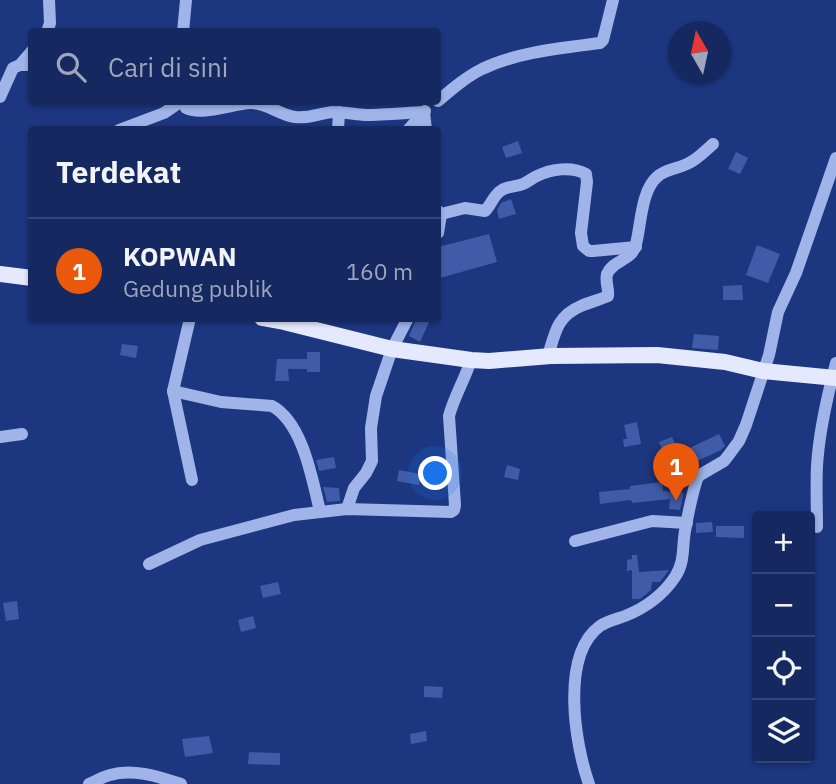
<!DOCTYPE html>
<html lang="id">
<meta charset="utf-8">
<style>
:root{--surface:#152860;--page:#223469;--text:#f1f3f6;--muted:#9da6bd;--line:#344475;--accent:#ea580c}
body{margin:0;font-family:"IBM Plex Sans",sans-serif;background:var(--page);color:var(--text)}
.controls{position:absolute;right:21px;bottom:21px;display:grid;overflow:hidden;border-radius:7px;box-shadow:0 2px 5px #0004}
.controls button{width:63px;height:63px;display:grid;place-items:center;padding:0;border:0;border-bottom:2px solid var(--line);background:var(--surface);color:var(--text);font:35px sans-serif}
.compass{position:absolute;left:668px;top:21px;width:63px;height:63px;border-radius:50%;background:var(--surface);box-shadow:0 2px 5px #0004;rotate:351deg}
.you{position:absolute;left:436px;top:474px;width:24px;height:24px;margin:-18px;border:5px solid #fff;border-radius:50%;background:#1a73e8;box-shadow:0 0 0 10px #1a73e833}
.badge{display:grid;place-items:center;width:46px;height:46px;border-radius:50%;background:var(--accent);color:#fff;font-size:23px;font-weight:700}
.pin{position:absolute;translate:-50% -58px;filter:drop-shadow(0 2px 4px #0008)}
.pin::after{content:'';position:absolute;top:37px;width:24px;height:21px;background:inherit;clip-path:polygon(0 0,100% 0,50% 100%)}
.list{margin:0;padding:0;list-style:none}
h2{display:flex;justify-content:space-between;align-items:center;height:91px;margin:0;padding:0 28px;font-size:30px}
h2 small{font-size:23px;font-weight:400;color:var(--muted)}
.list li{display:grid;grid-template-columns:46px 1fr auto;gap:21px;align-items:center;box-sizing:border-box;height:105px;padding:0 28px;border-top:2px solid var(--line)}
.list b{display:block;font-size:26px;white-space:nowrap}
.list p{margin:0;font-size:23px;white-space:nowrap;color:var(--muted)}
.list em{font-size:23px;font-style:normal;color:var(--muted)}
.icon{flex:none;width:38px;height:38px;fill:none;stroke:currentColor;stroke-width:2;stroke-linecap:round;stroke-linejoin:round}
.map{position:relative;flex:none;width:836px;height:784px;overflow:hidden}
.search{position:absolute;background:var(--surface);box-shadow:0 2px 5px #0004;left:28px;top:28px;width:413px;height:77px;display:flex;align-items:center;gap:18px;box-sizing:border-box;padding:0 24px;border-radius:7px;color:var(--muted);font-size:26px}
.panel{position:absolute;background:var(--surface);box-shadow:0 2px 5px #0004;left:28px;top:126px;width:413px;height:196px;border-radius:7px}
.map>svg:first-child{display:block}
.building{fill:#405ca8}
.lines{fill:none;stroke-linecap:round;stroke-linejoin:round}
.minor{stroke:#a0b4e9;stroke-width:12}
.major{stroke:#e4e9fe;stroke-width:16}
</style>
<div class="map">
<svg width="836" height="784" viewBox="0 0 836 784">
<rect width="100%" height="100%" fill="#1c3680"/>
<!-- building -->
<g class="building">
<path d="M518,141L522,153L506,158L502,147Z"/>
<path d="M736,152L748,158L740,174L728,169Z"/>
<path d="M511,199L516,214L499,219L497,210L501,203Z"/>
<path d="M489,234L497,262L440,278L438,269V247Z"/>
<path d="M757,245L780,254L768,283L746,275Z"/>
<path d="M742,285L743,300H723V286Z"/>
<path d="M417,318H431L420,342L409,336Z"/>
<path d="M694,334L719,336L718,350L692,348Z"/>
<path d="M122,344L138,346L136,358L120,355Z"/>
<path d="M307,352H320V372H307V369H288L289,381H275L277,359H307Z"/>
<path d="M637,422L641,444L624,447L623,439H627L624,425Z"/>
<path d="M719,434L725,446L721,450L672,473L659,442L672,437L679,453Z"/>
<path d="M334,457L336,468L319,471L316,460Z"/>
<path d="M507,465L520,469L518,480L504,477Z"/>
<path d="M399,470L420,474L419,485L397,481Z"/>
<path d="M662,482L663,491L684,493L680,510L669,509L670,499L632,503L631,500L600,504L599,492L630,489V486Z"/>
<path d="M323,487L339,488L340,501L327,502Z"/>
<path d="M712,522L713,532L696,533V523Z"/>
<path d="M716,526H744V538L716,537Z"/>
<path d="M632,555H637L639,572L669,570L660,582H652L651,590L640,599H632V570L627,571V560L632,559Z"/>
<path d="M278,582L281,594L263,598L260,586Z"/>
<path d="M17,601L19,619L6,621L3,603Z"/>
<path d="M253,616L256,628L241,632L238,620Z"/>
<path d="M424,686L443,687L442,698L424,697Z"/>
<path d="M426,731L427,741L411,744L410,734Z"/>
<path d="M209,736L213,753L185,757L182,739Z"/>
<path d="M249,752L280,753V765L248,764Z"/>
</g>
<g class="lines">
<!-- minor -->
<g class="minor">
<path d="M47,32L50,23L49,0"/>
<path d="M183,32L186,0"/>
<path d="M20,65L32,51"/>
<path d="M0,97L13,68L20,65H32"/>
<path d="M438,101C452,89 466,77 482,69C518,52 561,48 600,43L603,40L613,0"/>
<path d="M184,102L186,108C201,116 232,104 250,103C266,102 279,115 295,117C309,119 320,113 333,112C343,112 354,114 365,115C385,115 404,113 424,112L426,130"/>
<path d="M119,130L164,113L180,102"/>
<path d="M338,130L339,112"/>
<path d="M408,130L425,111"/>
<path d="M438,211L441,214L438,233"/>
<path d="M441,214L465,208L485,211C491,205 494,194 502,190C508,186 516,187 523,184C528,182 532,178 537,176C551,169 572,166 586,174L587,182L581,233L583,246L589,251H593L636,247"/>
<path d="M190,318L173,391L192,480"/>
<path d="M548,356C555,333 557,316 581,306C590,302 599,300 608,296C609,288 605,282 607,274C613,259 632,262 636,244C641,225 641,191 657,177C665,169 677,169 687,164C697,160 705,151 713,144"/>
<path d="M173,391L221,402L272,406C303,423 312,479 320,511"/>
<path d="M0,437L22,434"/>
<path d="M347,509L354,488L366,473L372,461L371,428L376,396L392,349L408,318"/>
<path d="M817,527C817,507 816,486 817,466C819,431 827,397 836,363"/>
<path d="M575,541L652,521L687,523"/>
<path d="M149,564L200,540L294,515L347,509L451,512L454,510L455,505L449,416C454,397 465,379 471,360"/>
<path d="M89,784C96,781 102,777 110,775C133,768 159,777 181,784"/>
<path d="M589,784C575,745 560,655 600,626C607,621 617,619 625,616C645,608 663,595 675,577C685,562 682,548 685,531C688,514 692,495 697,479L700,475L724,461L728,456L739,441L746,425L769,355L778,312L796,273L836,158"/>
</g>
<!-- major -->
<g class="major">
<path d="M0,274L32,278"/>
<path d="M262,318L284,322L392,349L471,360L489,361L551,356L657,355L725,362L763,371L836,378"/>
</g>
</g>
</svg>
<div class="controls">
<button>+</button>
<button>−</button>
<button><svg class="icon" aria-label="locate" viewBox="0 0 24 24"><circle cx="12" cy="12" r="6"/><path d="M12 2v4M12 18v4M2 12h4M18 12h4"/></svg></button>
<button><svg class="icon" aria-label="layers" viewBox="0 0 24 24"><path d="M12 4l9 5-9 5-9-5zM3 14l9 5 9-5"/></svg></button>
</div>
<svg class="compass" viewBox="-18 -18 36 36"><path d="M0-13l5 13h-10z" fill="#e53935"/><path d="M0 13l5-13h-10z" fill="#9da6bd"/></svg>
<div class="you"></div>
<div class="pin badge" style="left:676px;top:501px">1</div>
<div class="search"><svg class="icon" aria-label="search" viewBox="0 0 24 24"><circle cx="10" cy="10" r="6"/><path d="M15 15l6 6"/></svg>Cari di sini</div>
<section class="panel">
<h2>Terdekat<small></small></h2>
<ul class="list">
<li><span class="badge">1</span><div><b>KOPWAN</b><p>Gedung publik</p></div><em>160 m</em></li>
</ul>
</section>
</div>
